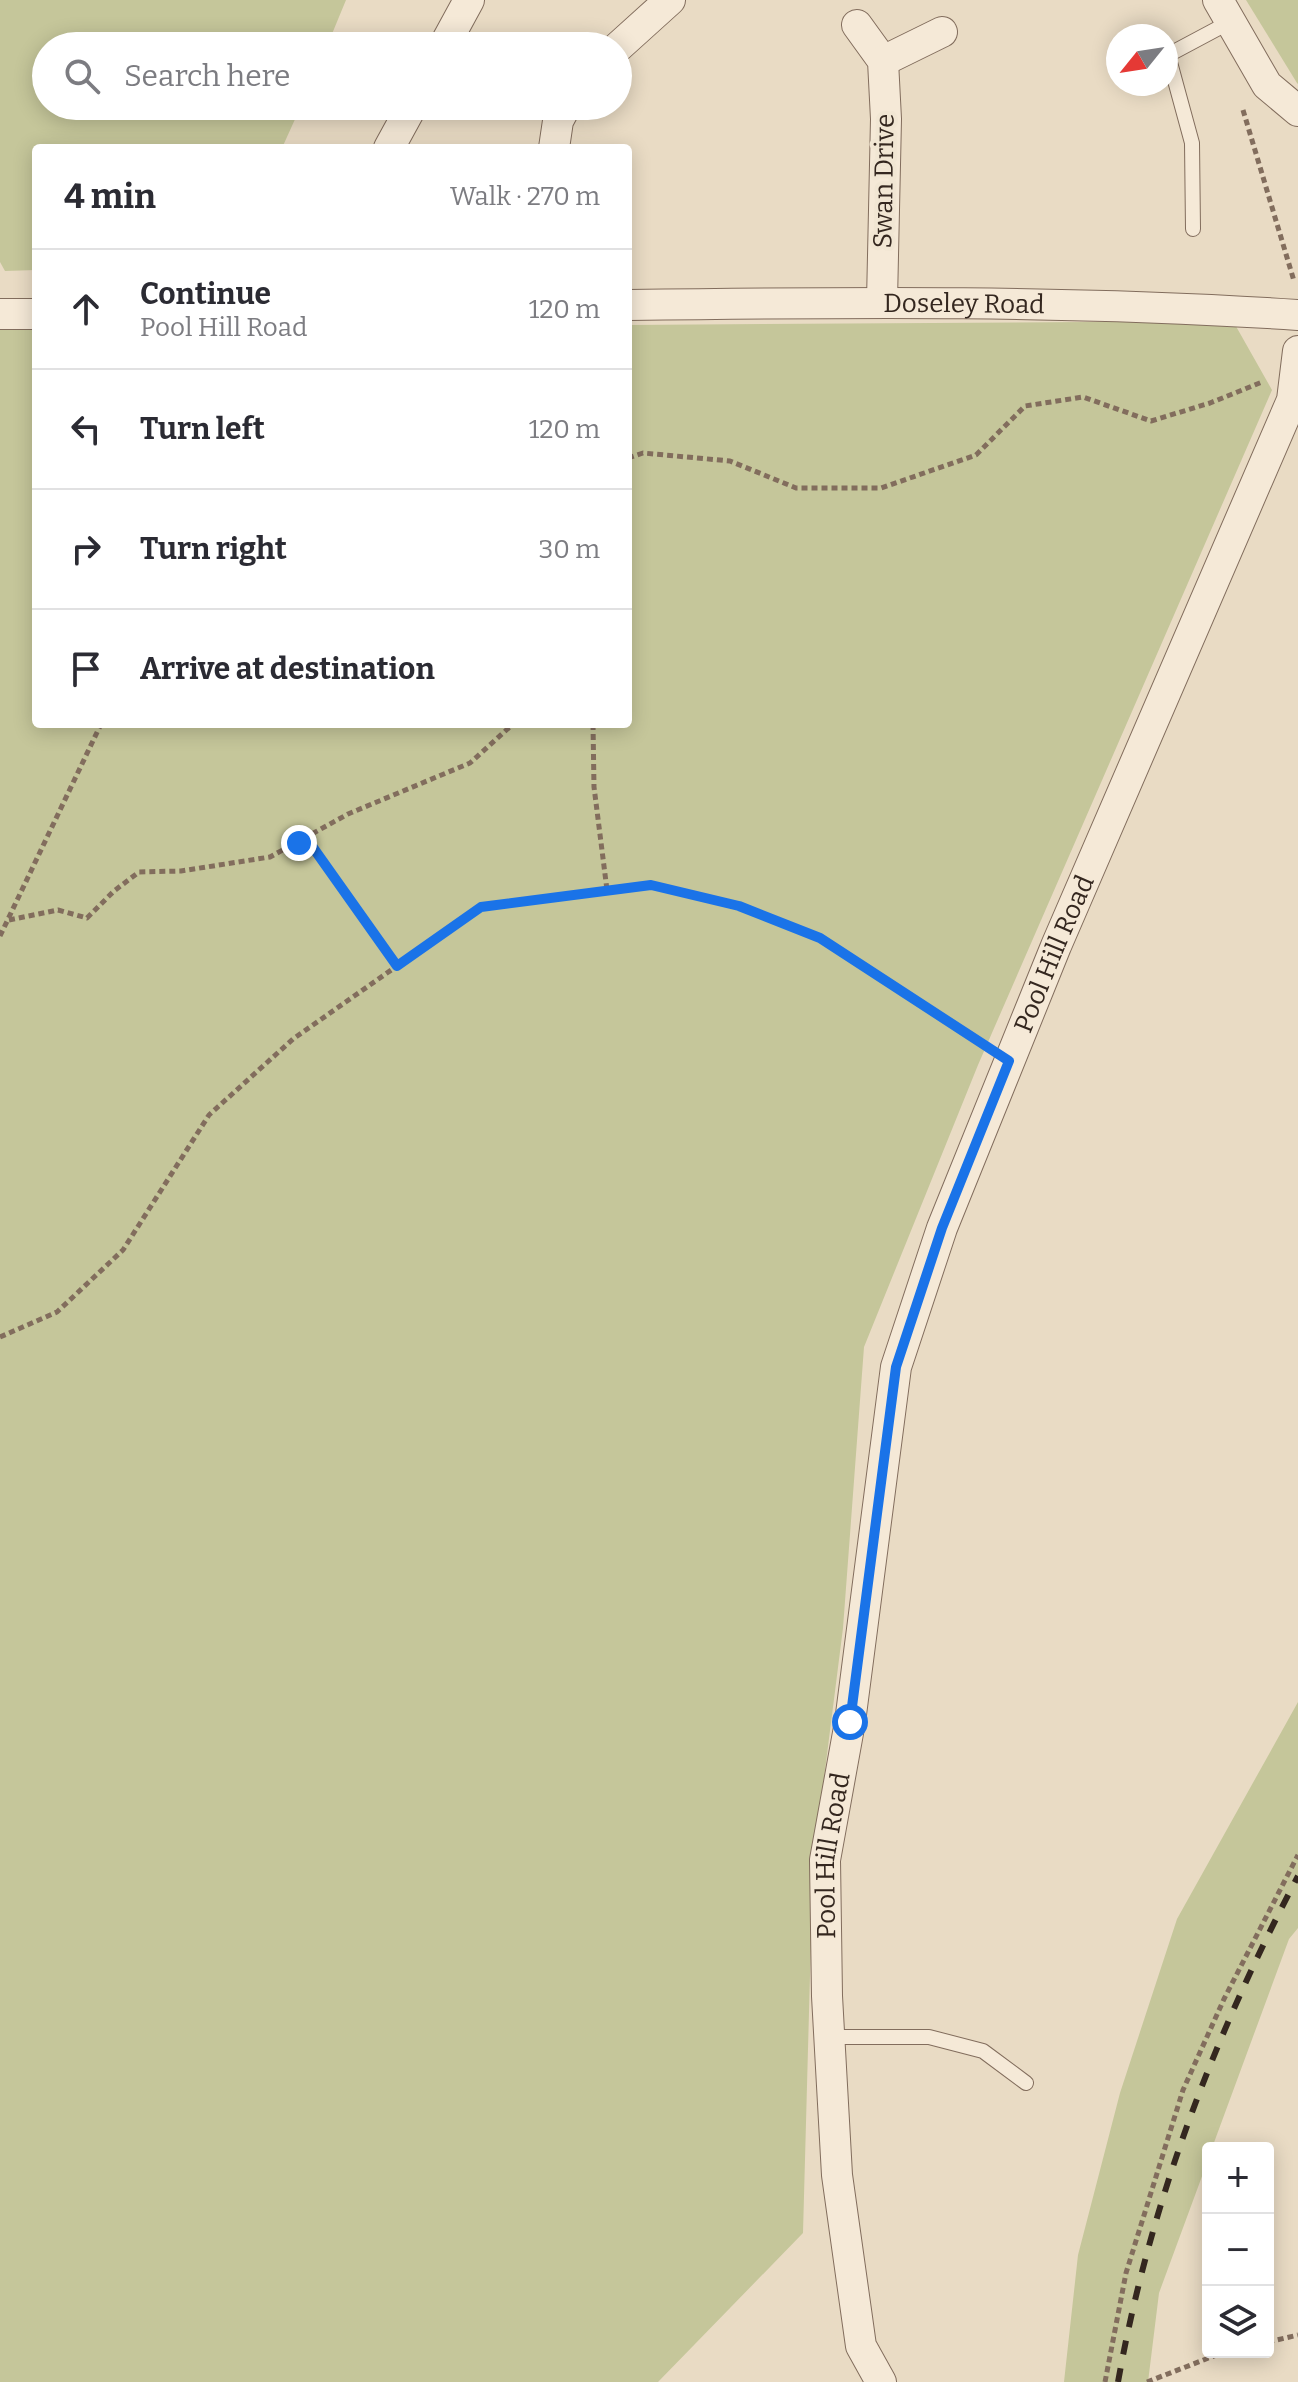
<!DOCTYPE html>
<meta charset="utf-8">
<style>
:root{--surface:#fff;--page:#f7f7f7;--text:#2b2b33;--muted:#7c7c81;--line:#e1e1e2}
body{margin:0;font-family:Bitter,serif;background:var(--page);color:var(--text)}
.controls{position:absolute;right:24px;bottom:24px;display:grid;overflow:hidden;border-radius:8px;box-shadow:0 4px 20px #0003}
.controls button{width:72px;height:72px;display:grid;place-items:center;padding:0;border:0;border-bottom:2px solid var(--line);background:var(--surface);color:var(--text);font:40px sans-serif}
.compass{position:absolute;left:1106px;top:24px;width:72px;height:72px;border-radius:50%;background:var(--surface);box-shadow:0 4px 20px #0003;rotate:240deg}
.stop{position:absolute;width:24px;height:24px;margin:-18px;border:6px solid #1a73e8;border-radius:50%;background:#fff}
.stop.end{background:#1a73e8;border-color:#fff;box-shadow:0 2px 8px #0008}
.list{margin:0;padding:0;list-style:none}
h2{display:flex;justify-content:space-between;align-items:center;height:104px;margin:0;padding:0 32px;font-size:34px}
h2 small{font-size:26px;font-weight:400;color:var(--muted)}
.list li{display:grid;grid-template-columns:52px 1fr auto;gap:24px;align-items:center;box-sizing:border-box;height:120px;padding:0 32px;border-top:2px solid var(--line)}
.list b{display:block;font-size:30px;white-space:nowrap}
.list p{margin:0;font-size:26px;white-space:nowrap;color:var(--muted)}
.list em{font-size:26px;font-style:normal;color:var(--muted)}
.icon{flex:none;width:44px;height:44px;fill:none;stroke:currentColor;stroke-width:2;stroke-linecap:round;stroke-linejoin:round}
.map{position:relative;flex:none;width:1298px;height:2382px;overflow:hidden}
.search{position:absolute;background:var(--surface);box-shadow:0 4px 20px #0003;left:32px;top:32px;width:600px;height:88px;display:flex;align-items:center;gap:20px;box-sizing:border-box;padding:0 28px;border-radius:44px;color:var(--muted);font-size:30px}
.panel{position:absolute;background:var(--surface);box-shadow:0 4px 20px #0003;left:32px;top:144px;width:600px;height:584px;border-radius:8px}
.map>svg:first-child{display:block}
.green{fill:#c5c69a}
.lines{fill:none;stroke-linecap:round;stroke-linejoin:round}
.lane-casing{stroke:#826d5d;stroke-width:16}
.street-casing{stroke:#826d5d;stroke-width:32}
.path{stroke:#826d5d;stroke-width:5;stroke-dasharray:6 4;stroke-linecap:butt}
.lane{stroke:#f5e9d7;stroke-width:14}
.street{stroke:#f5e9d7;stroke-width:30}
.rail{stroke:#34271f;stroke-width:6;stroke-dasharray:14 14;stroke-linecap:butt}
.route{stroke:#1a73e8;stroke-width:10}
.labels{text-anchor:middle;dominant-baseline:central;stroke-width:8;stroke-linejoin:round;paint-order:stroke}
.street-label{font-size:26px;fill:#34271f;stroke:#f1e6d3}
</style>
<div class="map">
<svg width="1298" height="2382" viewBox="0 0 1298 2382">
<rect width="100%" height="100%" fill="#e9dbc4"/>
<!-- green -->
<g class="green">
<path d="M0,0H346L327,46H46V106H301L282,148H36V270L5,271L0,262Z"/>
<path d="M1246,0H1298V84L1297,83Z"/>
<path d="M1233,321L1272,390L978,1065L864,1347L843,1628L813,1865L803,2233L658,2382H0V329H36V724H628V325Z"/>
<path d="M1298,1702V1928L1289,1939L1212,2148H1208V2160L1159,2293L1148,2382H1064L1078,2255L1120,2093L1177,1919Z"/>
</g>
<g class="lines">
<defs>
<g id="lane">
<path d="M1193,229L1192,143L1168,55L1228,23"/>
<path d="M829,2037H929L983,2051L1026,2083"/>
</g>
<g id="street">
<path d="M1218,0L1267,85L1298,111"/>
<path d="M857,25L883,61L886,119L882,301"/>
<path d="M444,46L469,0"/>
<path d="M618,47L670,0"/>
<path d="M883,61L942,32"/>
<path d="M389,148L412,106"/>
<path d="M554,148L558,121L566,106"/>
<path id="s1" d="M628,305C852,302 1075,300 1298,315"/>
<path d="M0,314H36"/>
<path id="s2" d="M881,2382L861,2346L837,2175L827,1996L825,1860L850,1722L896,1367L942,1228L1056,946L1292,400L1298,351"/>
</g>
</defs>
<!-- lane casing -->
<use href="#lane" class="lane-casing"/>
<!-- street casing -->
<use href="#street" class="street-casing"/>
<!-- path -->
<g class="path">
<path d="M1243,110L1294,281"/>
<path d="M628,458L643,453L730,461L796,488H881L976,455L1025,406L1083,397L1151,421L1210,403L1262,382"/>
<path d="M593,724L594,787L607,890"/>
<path d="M307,839L397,966"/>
<path d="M9,920L58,910L87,918L114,891L139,872L181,871L270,857L348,814L470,763L513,724"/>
<path d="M0,936L101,724"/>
<path d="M0,1337L57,1312L123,1250L209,1115L293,1039L481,907L651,885L739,906L820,938L983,1044"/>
<path d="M1268,2342L1298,2335"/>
<path d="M1105,2382L1126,2273L1183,2090L1224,1999L1298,1855"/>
<path d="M1147,2382L1224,2352"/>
</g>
<!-- lane -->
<use href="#lane" class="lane"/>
<!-- street -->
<use href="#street" class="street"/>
<!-- rail -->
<path class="rail" d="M1118,2382C1150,2203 1214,2036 1298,1876"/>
</g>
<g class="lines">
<!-- route -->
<path class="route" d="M299,843L307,839L397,966L481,907L651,885L739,906L820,938L1009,1061L942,1228L896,1367L850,1722"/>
</g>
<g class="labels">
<!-- street labels -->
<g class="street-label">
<text transform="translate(884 181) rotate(-89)">Swan Drive</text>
<text stroke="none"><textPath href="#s1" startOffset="336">Doseley Road</textPath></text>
<text stroke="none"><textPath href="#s2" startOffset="1470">Pool Hill Road</textPath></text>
<text stroke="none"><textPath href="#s2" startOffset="534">Pool Hill Road</textPath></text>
</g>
</g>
</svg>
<div class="controls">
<button>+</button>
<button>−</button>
<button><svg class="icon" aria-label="layers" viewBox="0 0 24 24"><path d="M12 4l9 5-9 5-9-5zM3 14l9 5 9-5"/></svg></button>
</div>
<svg class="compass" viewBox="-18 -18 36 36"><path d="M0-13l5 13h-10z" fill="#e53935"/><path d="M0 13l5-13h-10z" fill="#7c7c81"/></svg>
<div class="stop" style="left:850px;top:1722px"></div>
<div class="stop end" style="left:299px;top:843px"></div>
<div class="search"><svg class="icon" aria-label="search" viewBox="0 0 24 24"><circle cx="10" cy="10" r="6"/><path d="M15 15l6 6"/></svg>Search here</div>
<section class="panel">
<h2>4 min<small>Walk · 270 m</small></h2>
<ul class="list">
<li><svg class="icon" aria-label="ahead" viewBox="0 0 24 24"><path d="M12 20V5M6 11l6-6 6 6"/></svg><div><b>Continue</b><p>Pool Hill Road</p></div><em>120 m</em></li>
<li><svg class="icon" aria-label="left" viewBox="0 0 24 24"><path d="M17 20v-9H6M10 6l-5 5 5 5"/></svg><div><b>Turn left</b></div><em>120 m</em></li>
<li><svg class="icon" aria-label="right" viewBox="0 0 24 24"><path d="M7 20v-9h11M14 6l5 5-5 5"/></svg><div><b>Turn right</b></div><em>30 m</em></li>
<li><svg class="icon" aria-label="arrive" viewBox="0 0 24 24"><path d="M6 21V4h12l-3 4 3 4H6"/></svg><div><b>Arrive at destination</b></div></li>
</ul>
</section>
</div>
